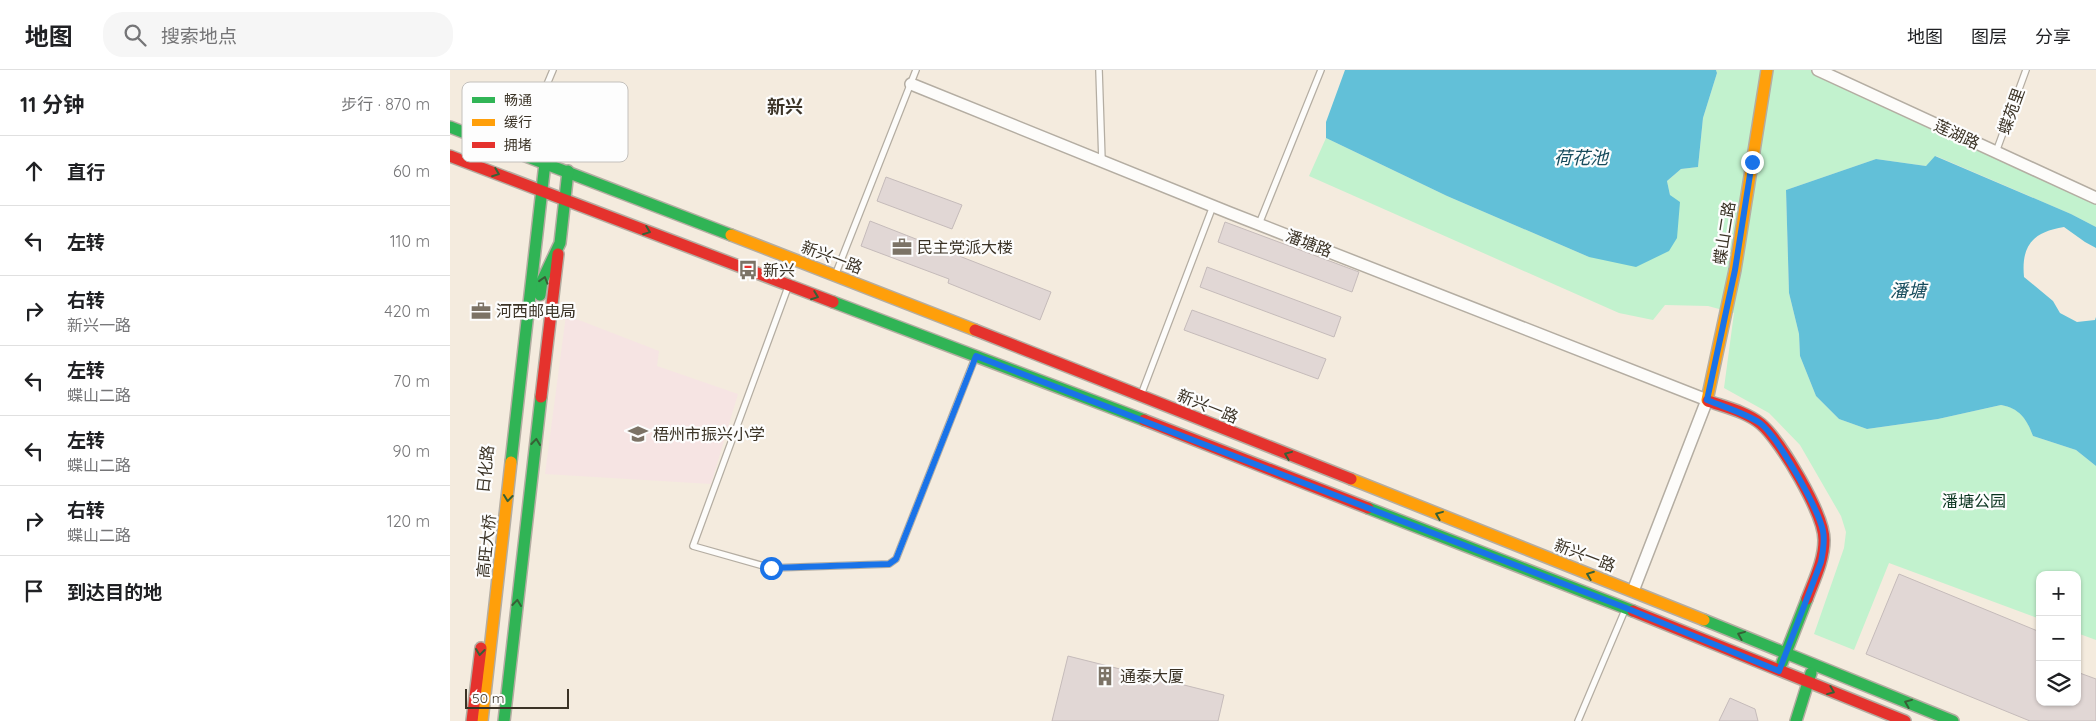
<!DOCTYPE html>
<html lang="zh">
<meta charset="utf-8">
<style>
:root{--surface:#fff;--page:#f6f6f6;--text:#202124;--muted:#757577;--line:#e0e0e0}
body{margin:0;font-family:Quicksand,"Noto Sans SC",sans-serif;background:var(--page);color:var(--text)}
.controls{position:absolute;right:15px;bottom:15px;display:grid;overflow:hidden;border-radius:10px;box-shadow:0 1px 4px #0004}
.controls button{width:45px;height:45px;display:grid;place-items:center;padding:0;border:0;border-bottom:1px solid var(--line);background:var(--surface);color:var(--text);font:25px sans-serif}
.scale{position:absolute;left:15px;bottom:12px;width:104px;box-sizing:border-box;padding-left:5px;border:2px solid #3b3326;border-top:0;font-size:14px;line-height:18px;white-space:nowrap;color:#3b3326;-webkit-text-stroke:4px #fdfdfd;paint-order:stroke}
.stop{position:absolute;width:15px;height:15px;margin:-11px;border:4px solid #1a73e8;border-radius:50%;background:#fff}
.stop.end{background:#1a73e8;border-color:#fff;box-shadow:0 1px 5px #0008}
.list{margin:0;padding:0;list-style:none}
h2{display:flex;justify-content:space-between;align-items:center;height:65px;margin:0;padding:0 20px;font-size:21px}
h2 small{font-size:16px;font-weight:400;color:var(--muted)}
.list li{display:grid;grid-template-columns:32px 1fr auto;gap:15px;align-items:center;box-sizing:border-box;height:70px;padding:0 20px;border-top:1px solid var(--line)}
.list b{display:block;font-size:19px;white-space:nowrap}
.list p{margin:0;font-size:16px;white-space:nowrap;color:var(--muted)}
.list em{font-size:16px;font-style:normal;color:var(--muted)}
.icon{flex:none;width:28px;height:28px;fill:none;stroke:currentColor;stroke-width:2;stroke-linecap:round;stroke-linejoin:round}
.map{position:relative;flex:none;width:1646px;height:651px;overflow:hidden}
header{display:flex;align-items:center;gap:30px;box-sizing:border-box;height:70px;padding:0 25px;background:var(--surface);border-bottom:1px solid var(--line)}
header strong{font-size:24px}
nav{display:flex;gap:28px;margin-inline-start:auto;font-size:18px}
.search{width:350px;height:45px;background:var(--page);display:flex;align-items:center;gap:12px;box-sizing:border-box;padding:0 18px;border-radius:20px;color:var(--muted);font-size:19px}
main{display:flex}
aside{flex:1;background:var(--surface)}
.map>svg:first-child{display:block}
.education{fill:#f6e4e3}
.green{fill:#c2f2ce}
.water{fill:#62c0d8}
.building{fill:#e1d7d5;stroke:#c5bbba}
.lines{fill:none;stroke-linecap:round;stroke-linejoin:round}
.lane-casing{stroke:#b4ada2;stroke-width:8}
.street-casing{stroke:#b4ada2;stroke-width:14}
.fast-casing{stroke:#b4ada2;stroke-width:14}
.slow-casing{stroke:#b4ada2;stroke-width:14}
.jam-casing{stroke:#b4ada2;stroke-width:14}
.lane{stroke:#fdfcfa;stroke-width:5.5}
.street{stroke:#fdfcfa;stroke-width:11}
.fast{stroke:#30b455;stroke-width:11}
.slow{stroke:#ff9f0a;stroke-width:11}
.jam{stroke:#e5322d;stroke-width:11}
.oneway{stroke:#376036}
.route{stroke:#1a73e8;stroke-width:6}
.labels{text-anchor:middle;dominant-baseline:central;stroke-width:4.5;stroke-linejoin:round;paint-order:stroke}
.street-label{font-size:16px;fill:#3b3326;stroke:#fdfdfd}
.poi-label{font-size:16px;fill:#3b3326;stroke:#fdfdfd;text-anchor:start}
.park-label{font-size:16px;fill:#0b3520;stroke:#fdfdfd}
.neighbourhood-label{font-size:18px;font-weight:bold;fill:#3b3326;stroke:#fdfdfd}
.water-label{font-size:18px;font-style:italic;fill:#164b5c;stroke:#fdfdfd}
.key{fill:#fdfdfd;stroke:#c3c0bc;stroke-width:1}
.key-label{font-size:14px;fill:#3b3326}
</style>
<header>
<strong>地图</strong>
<div class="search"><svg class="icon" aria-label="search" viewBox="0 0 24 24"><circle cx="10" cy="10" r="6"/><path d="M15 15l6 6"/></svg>搜索地点</div>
<nav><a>地图</a><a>图层</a><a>分享</a></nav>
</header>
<main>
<aside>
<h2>11 分钟<small>步行 · 870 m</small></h2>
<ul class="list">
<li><svg class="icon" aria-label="ahead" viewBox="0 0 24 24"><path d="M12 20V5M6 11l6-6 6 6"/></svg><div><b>直行</b></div><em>60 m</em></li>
<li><svg class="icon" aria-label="left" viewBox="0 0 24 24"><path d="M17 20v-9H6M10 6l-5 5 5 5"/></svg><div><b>左转</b></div><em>110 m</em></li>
<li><svg class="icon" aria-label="right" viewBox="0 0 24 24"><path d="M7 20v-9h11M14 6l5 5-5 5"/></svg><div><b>右转</b><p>新兴一路</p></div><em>420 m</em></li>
<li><svg class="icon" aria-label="left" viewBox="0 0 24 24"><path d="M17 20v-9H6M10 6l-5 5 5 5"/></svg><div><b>左转</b><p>蝶山二路</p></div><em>70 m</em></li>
<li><svg class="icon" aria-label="left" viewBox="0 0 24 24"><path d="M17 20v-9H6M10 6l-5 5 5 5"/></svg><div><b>左转</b><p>蝶山二路</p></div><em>90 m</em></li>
<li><svg class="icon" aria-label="right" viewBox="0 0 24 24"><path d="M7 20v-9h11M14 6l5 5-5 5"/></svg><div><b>右转</b><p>蝶山二路</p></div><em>120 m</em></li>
<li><svg class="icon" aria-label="arrive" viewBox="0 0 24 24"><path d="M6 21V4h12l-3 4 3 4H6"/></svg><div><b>到达目的地</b></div></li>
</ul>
</aside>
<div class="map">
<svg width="1646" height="651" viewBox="0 0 1646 651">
<rect width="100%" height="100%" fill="#f4ebde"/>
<!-- education -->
<path class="education" d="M116,245L209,281L207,296L288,324L261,414L95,404Z"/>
<!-- green -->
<path class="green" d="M1266,0H1366L1646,128V157L1621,144L1486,86L1476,96L1426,89L1336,120L1339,223L1349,264L1350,286L1366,326L1389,349L1417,359L1488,349L1551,335C1570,338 1577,349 1583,366L1626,380L1646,396V570L1627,563V505H1590V549L1439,493L1404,580L1364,564L1394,478L1396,462L1391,446L1350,375L1319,343L1274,318L1284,243L1258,236L1215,235L1203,250L1169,243L859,106L876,68L997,126L1139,187L1220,125L1217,111L1231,99L1248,97L1253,48L1267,3Z"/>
<!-- water -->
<g class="water">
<path d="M895,0H1266L1267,3L1253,48L1248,97L1231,99L1217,111L1220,125L1230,132L1227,168L1219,181L1186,197L1139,187L997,126L876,68V52Z"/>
<path d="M1485,86L1621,144L1646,157V178L1635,172L1614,157C1583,162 1571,175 1574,207L1603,231L1610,243L1627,252L1645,250L1646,247V396L1626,380L1583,366C1577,349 1569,338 1551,335L1488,349L1417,359L1389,349L1366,326L1350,286L1349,264L1339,223L1336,120L1426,89L1476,96Z"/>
</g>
<!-- building -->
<g class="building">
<path d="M436,107L512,135L502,159L427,131Z"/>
<path d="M420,151L601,222L590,250L498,213L499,209L411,176Z"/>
<path d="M775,152L909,202L902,222L768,172Z"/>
<path d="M757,197L891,247L884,267L750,217Z"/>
<path d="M742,240L876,289L868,309L734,260Z"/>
<path d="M1449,504L1590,562V632H1627V602L1646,609V651H1580L1416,584Z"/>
<path d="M618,586L774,625L768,651H602Z"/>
<path d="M1280,628L1305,639L1308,651H1269Z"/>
</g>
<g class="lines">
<defs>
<g id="lane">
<path d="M649,0L652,91"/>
<path d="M69,81L103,0"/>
<path d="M1546,82L1576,0"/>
<path d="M809,154L871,0"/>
<path d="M386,203L466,0"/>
<path d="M338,217L243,476L321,498L439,494L446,489L525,288"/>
<path d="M691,325L763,136"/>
<path d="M1128,651L1175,540"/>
</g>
<g id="street">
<path d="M1368,0L1646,128"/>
<path d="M461,14L780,143L1257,330L1183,521"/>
</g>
<g id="fast">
<path d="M0,57L281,165"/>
<path d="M90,225L92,211L110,173L118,101"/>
<path d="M383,232L694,350"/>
<path d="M61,392L95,93"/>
<path d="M918,438L1183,541"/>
<path d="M1254,550L1503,651"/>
<path d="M1332,593L1357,529"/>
<path d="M54,651L91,327"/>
<path d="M1346,651L1361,603"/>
</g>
<g id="slow">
<path d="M281,165L525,260"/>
<path d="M1258,331L1257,330L1285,200L1317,0"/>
<path d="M901,409L1254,550"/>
<path d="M32,651L61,392"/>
</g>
<g id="jam">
<path d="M0,86L383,232"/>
<path d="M525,260L901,409"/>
<path d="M91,327L108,184"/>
<path d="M1258,331C1275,337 1297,342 1311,354C1331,371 1374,444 1374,470C1374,491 1364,510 1357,529"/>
<path d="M694,350L918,438"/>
<path d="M1183,541L1455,651"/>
<path d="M22,651L31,578"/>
</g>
</defs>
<!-- lane casing -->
<use href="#lane" class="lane-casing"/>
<!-- street casing -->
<use href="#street" class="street-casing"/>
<!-- fast casing -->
<use href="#fast" class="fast-casing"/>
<!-- slow casing -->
<use href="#slow" class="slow-casing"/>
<!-- jam casing -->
<use href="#jam" class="jam-casing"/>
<!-- lane -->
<use href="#lane" class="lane"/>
<!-- street -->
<use href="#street" class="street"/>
<!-- fast -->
<use href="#fast" class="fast"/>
<!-- slow -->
<use href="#slow" class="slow"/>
<!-- jam -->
<use href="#jam" class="jam"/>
</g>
<!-- one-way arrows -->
<defs><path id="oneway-chevron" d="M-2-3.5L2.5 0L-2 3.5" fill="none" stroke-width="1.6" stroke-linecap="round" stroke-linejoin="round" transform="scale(1.25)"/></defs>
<g class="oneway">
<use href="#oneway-chevron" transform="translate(46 103) rotate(21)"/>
<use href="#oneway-chevron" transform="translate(197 161) rotate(21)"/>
<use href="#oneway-chevron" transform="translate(94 210) rotate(-73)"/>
<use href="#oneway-chevron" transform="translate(365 226) rotate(21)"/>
<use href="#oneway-chevron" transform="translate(86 372) rotate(-83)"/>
<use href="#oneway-chevron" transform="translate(838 385) rotate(-158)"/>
<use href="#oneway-chevron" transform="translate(58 428) rotate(96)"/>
<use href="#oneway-chevron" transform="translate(989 445) rotate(-158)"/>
<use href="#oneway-chevron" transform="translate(1140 505) rotate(-159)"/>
<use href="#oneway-chevron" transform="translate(67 533) rotate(-83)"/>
<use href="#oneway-chevron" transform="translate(1291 565) rotate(-158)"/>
<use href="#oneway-chevron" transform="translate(30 582) rotate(97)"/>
<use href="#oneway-chevron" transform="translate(1381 621) rotate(22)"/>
<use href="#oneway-chevron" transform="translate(1458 633) rotate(-158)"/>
</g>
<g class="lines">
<!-- route -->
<path class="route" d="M321,498L439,494L446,489L526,286L1176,538L1329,601L1371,492C1373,482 1375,471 1373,461C1368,438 1328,367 1310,353C1295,343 1274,337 1257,330L1285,200L1302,92"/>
</g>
<!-- icons -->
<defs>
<symbol id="office-bare" viewBox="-9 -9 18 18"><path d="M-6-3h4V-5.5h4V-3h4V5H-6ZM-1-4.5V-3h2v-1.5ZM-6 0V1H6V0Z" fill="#7c7366" stroke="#fdfdfd" stroke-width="2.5" paint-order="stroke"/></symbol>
<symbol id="bus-bare" viewBox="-9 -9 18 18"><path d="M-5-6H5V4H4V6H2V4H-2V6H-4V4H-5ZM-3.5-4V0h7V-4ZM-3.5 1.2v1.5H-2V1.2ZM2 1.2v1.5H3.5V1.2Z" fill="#7c7366" stroke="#fdfdfd" stroke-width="2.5" paint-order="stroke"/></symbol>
<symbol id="school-bare" viewBox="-9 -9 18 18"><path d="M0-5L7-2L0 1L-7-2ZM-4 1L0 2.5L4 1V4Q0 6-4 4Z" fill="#7c7366" stroke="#fdfdfd" stroke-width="2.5" paint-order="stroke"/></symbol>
<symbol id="building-bare" viewBox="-9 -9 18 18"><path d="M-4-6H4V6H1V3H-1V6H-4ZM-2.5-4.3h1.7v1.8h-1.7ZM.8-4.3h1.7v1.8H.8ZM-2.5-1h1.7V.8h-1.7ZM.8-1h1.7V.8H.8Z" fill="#7c7366" stroke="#fdfdfd" stroke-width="2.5" paint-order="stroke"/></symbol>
</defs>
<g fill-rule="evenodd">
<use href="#office-bare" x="438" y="163" width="28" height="28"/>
<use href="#bus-bare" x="284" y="186" width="28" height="28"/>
<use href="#office-bare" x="17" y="227" width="28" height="28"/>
<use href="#school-bare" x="174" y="350" width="28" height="28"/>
<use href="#building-bare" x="641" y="592" width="28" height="28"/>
</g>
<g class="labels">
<!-- street labels -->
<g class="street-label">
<text transform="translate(1561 41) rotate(-70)">蝶苑里</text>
<text transform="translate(1507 64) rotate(25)">莲湖路</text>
<text transform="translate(1274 163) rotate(-81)">蝶山二路</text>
<text transform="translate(859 173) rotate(21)">潘塘路</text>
<text transform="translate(382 187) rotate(21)">新兴一路</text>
<text transform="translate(758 336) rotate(22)">新兴一路</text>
<text transform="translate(35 399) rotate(-84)">日化路</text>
<text transform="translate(36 476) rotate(-84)">高旺大桥</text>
<text transform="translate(1135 485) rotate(21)">新兴一路</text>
</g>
<!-- poi labels -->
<g class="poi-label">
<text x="467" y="177">民主党派大楼</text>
<text x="313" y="200">新兴</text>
<text x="46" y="241">河西邮电局</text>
<text x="203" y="364">梧州市振兴小学</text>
<text x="670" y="606">通泰大厦</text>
</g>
<!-- park labels -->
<g class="park-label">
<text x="1524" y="431">潘塘公园</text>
</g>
<!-- neighbourhood labels -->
<g class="neighbourhood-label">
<text x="335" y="36">新兴</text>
</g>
<!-- water labels -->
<g class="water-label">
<text x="1131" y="87">荷花池</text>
<text x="1458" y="220">潘塘</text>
</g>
</g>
<!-- legend -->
<rect x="12" y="12" width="166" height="80" rx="8" class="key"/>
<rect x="22" y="27" width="23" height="6" fill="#30b455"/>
<rect x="22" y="49" width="23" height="7" fill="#ff9f0a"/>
<rect x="22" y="72" width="23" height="6" fill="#e5322d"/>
<g class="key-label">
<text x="54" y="35">畅通</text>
<text x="54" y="57">缓行</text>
<text x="54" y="80">拥堵</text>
</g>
</svg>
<div class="controls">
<button>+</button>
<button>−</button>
<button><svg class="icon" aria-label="layers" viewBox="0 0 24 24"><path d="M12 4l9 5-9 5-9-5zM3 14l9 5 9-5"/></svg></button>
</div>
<div class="scale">50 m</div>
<div class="stop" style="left:321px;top:498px"></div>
<div class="stop end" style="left:1302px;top:92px"></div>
</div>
</main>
